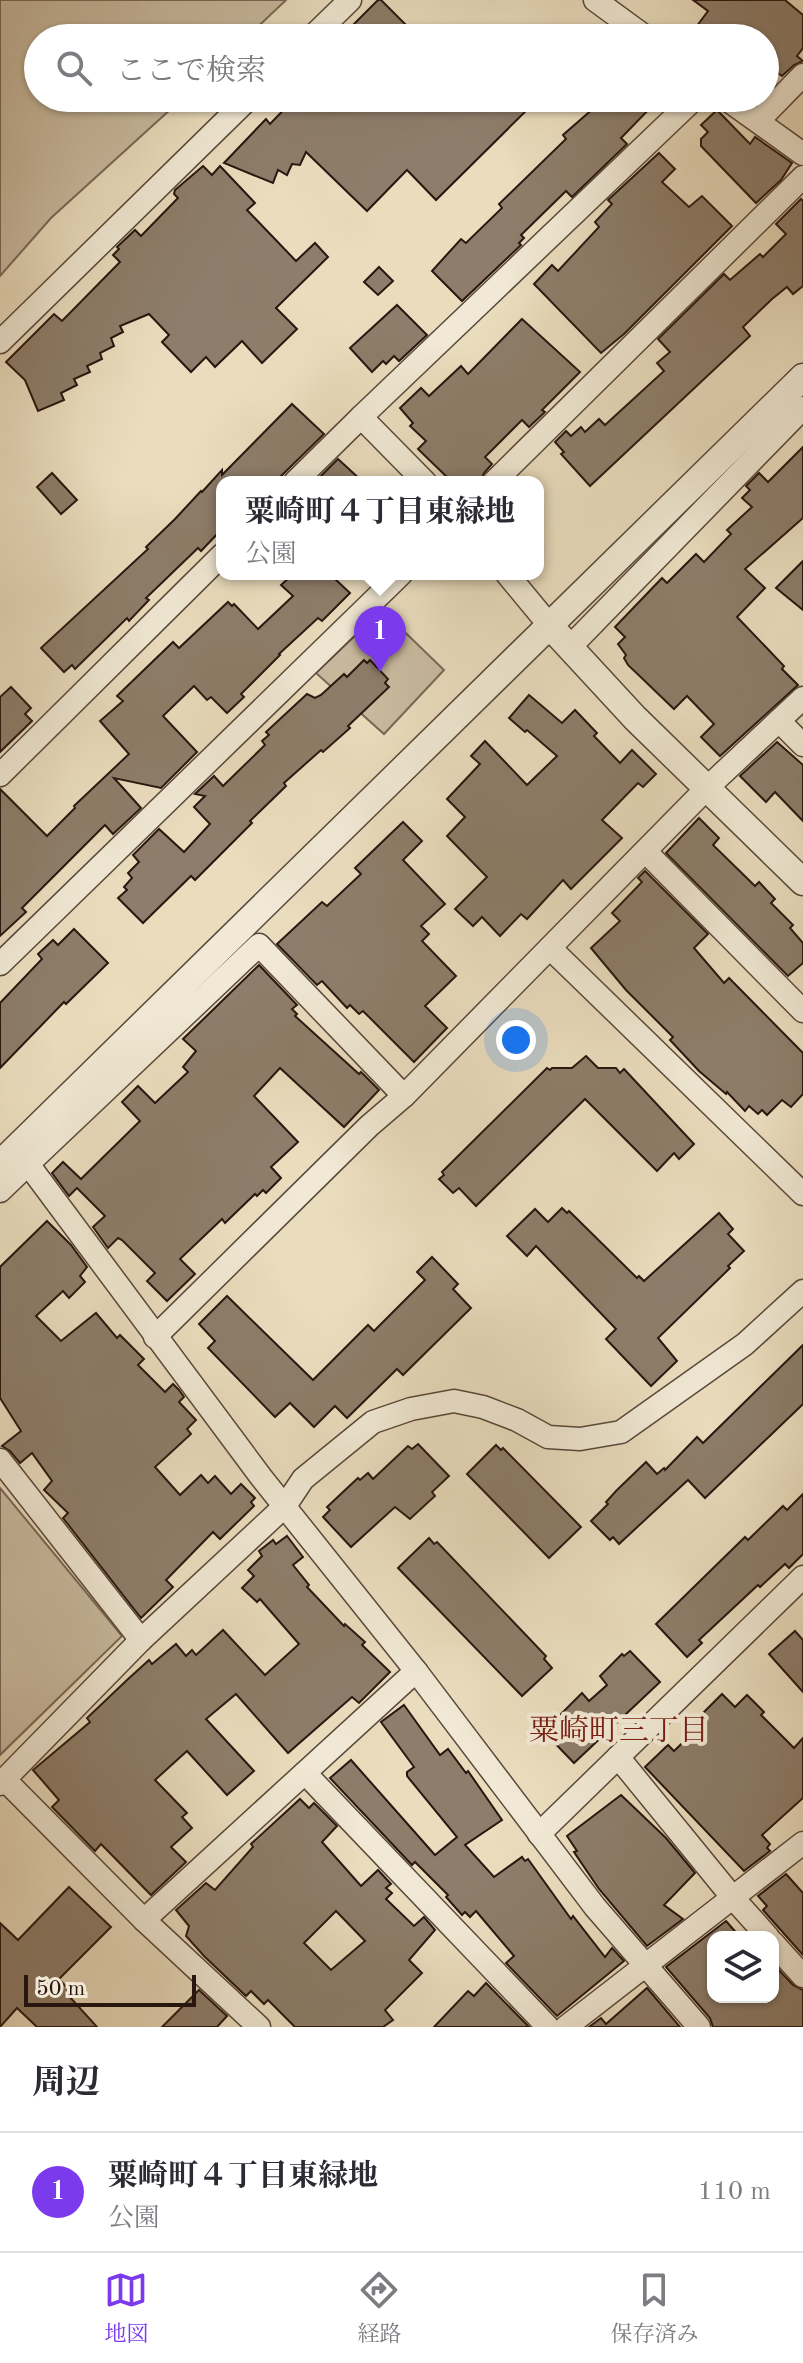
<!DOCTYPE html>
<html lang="ja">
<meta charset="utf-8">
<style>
:root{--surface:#fff;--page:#f2f2f3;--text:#2b2b33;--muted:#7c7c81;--line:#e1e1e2;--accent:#7c3aed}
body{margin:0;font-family:"Old Standard TT","Noto Serif JP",serif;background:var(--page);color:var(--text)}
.controls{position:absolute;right:24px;bottom:24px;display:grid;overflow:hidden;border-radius:16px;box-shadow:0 2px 6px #0004}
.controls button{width:72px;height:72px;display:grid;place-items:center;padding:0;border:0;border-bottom:2px solid var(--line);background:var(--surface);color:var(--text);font:40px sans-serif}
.scale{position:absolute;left:24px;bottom:20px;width:172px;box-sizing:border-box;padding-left:8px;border:4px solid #29160f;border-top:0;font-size:22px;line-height:28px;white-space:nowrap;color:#29160f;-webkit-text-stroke:6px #f1e9d5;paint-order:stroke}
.you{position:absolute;left:516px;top:1040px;width:28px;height:28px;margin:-20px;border:6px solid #fff;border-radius:50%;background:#1a73e8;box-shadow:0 0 0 12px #1a73e833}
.badge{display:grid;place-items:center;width:52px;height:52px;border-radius:50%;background:var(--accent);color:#fff;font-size:26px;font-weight:700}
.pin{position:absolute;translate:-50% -66px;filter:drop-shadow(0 2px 4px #0008)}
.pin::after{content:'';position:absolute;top:42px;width:28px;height:24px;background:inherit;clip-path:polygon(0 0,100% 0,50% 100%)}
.popup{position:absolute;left:216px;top:476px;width:328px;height:104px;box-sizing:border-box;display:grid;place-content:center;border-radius:16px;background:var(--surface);filter:drop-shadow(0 2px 6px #0005);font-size:26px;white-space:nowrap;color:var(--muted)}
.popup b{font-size:30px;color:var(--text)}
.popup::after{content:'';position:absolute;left:50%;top:100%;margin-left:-16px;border:16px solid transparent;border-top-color:var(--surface)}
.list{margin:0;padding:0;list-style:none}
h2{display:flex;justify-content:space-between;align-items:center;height:104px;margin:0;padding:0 32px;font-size:34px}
h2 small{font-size:26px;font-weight:400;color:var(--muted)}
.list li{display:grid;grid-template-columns:52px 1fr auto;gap:24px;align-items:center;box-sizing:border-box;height:120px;padding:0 32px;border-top:2px solid var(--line)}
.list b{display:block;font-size:30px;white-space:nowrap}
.list p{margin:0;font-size:26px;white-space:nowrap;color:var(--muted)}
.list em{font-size:26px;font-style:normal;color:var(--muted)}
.icon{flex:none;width:44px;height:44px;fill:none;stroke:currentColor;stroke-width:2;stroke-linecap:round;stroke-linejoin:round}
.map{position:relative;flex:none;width:803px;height:2027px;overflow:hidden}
.search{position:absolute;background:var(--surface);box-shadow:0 2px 6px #0004;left:24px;right:24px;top:24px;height:88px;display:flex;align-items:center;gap:20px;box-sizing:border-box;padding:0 28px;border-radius:44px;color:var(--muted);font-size:30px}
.sheet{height:224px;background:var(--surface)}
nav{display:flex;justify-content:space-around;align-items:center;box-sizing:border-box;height:112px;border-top:2px solid var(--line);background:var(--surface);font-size:22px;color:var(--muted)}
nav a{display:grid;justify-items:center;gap:4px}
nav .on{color:var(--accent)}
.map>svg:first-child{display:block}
.green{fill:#c9bba0;stroke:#796858;stroke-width:2}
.building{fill:#8d7d6a;stroke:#29160f;stroke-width:2;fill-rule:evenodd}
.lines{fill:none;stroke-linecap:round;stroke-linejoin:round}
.minor-casing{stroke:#59483b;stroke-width:25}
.tertiary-casing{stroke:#59483b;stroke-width:29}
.minor{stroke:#f1e9d5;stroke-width:22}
.tertiary{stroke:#f1e9d5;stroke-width:26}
.labels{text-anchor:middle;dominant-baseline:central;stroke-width:8;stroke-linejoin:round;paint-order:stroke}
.neighbourhood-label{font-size:30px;fill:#7a1f14;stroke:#f1e9d5}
</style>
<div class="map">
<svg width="803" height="2027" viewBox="0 0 803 2027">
<rect width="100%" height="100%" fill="#eaddbe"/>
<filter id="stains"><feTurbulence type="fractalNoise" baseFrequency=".0025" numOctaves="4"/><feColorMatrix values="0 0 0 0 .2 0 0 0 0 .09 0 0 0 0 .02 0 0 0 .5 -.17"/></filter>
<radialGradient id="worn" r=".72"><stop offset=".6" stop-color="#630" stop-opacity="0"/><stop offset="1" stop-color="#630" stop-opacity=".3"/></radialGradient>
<!-- green -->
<g class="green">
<path d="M0,0H286L246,38H38V98H183L51,218L0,276Z"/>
<path d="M382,610L444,670L384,734L316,673Z"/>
<path d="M0,1488L122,1636L0,1755Z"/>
</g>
<!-- building -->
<g class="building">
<path d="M378,0H381L419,38H340Z"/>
<path d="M693,0H785L803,15V48L797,56L803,61L794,65L782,76L765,64V38H726L716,31L711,38H688L708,11Z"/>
<path d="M295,98H539L436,200L407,170L367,211L306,152L300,165L292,164L287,175L278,170L273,183L224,163L266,119L270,124Z"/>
<path d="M586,98H660L621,138L627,144L572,197L566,191L521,235L524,238L519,243L521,245L462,301L432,271L461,239L466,243L502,208L499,204L566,139L563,135L595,107Z"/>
<path d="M717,110L750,144L755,137L792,163L781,180L756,203L701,146V139L708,132L701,125Z"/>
<path d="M659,153L675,169L662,182L689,207L702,196L732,226L624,334L601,353L534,284L552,265L558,271L599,227L595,222L612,204L608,200Z"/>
<path d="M203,166L212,175L220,166L255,203L247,210L296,261L315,243L328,257L276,308L297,329L262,363L242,341L215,367L206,357L191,372L162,342L169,335L149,314L120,326L123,332L111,338L114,346L100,353L102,359L87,366L90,372L74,379L77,385L61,393L64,400L38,411L25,380L6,362L54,314L62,321L120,262L113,255L119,249L117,247L135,230L141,236L178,198L174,194L175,190Z"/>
<path d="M801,199L803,201V286L793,294L787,287L772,299L743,327L750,336L590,486L561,454L564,452L555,442L566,431L571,436L581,427L585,432L599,419L605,425L664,371L657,363L670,352L658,339L724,274L730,280L760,254L763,257L786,234L776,224Z"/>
<path d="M379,267L393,281L378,295L364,282Z"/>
<path d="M397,305L427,335L399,361L394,356L386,364L383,361L372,372L350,348Z"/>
<path d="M522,319L580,372L542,410L545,412L529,427L522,420L485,457L492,464L484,473L480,482H452L418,449L426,441L410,426L413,423L400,408L421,388L429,396L461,366L468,374Z"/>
<path d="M292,404L324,434L275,482H222V529L201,551L198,548L146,598L149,600L129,621L127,618L75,669L72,665L64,672L41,648L148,549L146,547L175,519L201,491L202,492L222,470V475Z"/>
<path d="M803,447V518L745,569L765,588L737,617L784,666L782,669L798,685L720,756L701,737L714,724L687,696L674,709L628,665L624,658L626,655L618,644L625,637L615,627L662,578L667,583L696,554L704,562L731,534L727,530L752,507L742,498L750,490L746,486L759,473L768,482Z"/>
<path d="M338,459L363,482H315Z"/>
<path d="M52,473L77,500L61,514L37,487Z"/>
<path d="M803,561V610L776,588Z"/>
<path d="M291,576L334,578L350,593L322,621L318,618L279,654L280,655L241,694L244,697L227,713L211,697L207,700L194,686L163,716L197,752L161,788L114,778L141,808L113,834L105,825L22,908L26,912L0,936V789L47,836L75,808L74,806L129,754L100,721L123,701L117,696L173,642L179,648L228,602L232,606L234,604L258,629L293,596L281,585Z"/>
<path d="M364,660L367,663L370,660L388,679L385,683L389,687L348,726L350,728L323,752L321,750L284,783L286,786L250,821L252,823L195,880L191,876L143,923L118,898L127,890L124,887L132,878L128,873L139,862L133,855L159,829L184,852L210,824L194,807L205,796L195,794L214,776L223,786L265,745L262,741L269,735L266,732L307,694L315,698L321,695L344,674L347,677Z"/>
<path d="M11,687L31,708L25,714L32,721L0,752V697Z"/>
<path d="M529,695L562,723L575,710L597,733L594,736L620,763L632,750L656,774L643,787L638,783L602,820L622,838L571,889L563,880L527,919L521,914L500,936L482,917L473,926L455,909L487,877L447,836L465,817L447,799L480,764L471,756L485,741L527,785L557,756L527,730L525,732L509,718Z"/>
<path d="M777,742L803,765V821L775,792L766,802L740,776Z"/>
<path d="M699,818L719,838L713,845L755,886L759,882L775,899L771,903L793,925L790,928L803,943V963L788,976L666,853Z"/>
<path d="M403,822L422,841L403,860L445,904L421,926L429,934L422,941L456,976L425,1006L447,1028L414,1062L363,1011L359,1014L350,1005L347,1008L322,981L317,985L277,944L322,902L327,906L361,874L355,868Z"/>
<path d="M645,871L708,934L694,948L724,983L729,978L803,1053V1094L791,1107L782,1100L767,1115L762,1110L758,1114L749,1106L745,1111L727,1092L726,1094L699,1071L670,1040L673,1037L626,990L591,948L620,921L612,913L642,882L638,878Z"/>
<path d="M74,929L108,963L66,1004L64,1002L0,1068V1003L42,959L38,954L53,940L58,945Z"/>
<path d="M259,965L297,1005L292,1009L297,1014L295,1016L359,1074L361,1072L379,1090L344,1127L280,1068L254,1096L298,1142L271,1167L281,1178L266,1193L263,1190L257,1196L255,1194L225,1223L222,1219L180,1259L195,1274L167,1301L147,1281L155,1273L122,1240L118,1238L108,1248L93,1227L105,1216L77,1188L69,1196L52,1173L63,1162L81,1179L140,1121L122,1102L138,1086L155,1103L188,1072L183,1067L196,1051L183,1039Z"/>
<path d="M586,1056L598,1068H616L620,1073L624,1069L694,1144L679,1159L674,1153L657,1171L585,1099L476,1206L459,1188L453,1193L439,1179L444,1175L442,1172L547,1068L550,1070L552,1068H572Z"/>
<path d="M562,1208L567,1213L569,1211L637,1278L639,1276L644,1281L719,1213L733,1229L728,1234L744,1251L728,1266L730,1268L658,1338L677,1361L651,1386L606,1339L616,1329L536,1246L527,1256L507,1236L535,1209L548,1222Z"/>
<path d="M47,1221L71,1245L87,1267L80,1276L85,1282L69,1298L63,1291L36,1316L61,1341L96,1313L117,1338L120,1335L144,1359L138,1365L165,1392L173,1384L179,1390L184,1397L179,1402L196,1420L187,1429L191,1434L155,1467L180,1495L201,1475L208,1483L215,1476L231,1494L241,1484L255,1498L251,1502L254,1506L220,1539L213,1532L166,1580L173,1587L141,1618L63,1518L68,1513L44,1490L52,1481L32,1453L20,1463L10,1451L2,1446L21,1431L0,1398V1267Z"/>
<path d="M432,1257L458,1284L453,1289L471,1308L403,1375L397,1369L347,1418L335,1406L314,1427L290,1403L275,1417L208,1348L215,1341L199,1324L227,1296L313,1380L368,1325L374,1331L425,1280L417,1272Z"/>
<path d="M803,1345V1404L705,1498L688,1480L619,1544L613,1537L610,1540L591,1521L608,1504L606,1502L617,1490L646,1462L657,1474L664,1468L665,1470L697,1437L703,1443Z"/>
<path d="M418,1444L449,1476L432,1492L435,1496L410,1519L395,1507L351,1547L323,1517L330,1510L327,1507L358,1478L360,1480L368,1473L373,1479L408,1446L412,1449Z"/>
<path d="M496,1445L501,1450L503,1448L581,1527L549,1558L467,1474Z"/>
<path d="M803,1494V1554L789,1568L785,1564L760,1587L758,1585L699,1640L702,1643L687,1657L656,1624L745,1537L748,1540L783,1506L787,1510Z"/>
<path d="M287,1536L303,1557L293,1565L309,1585L307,1587L344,1626L345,1624L365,1642L362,1645L390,1672L359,1703L352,1697L288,1753L236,1694L206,1719L254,1771L227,1795L187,1751L155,1780L187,1813L182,1817L192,1828L171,1847L186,1862L151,1895L101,1844L95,1851L52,1807L59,1800L33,1770L90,1722L87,1718L127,1680L149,1660L152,1664L176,1644L186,1656L192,1650L196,1655L223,1630L265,1675L299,1644L260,1599L257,1602L242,1588L254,1576L248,1570L262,1556L259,1551L273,1540L276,1544Z"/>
<path d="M429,1538L434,1544L437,1542L546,1656L544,1659L552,1668L522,1696L398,1568Z"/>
<path d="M795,1631L803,1640V1692L769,1654Z"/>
<path d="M630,1651L660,1682L574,1763L546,1734L551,1729L548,1727L582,1693L589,1701L607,1685L600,1676L622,1654L624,1656Z"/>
<path d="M722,1694L735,1707L747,1695L764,1712L761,1715L794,1748L803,1738V1798L762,1835L770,1844L767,1848L770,1851L744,1871L645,1767L668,1745L674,1751L701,1725L696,1720Z"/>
<path d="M404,1705L440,1755L448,1749L466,1773L468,1771L502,1820L465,1845L494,1877L522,1857L525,1861L528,1859L571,1919L573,1916L605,1957L612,1948L624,1961L557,2016L506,1963L514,1956L476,1911L470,1917L465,1912L462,1915L446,1897L448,1895L415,1862L412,1865L330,1778L351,1760L435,1855L457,1837L407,1776V1772L414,1767L381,1722Z"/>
<path d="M621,1795L666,1838L695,1873L664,1905L683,1919L647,1946L599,1889L574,1852L577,1851L567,1836Z"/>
<path d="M300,1799L309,1808L314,1803L337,1826L322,1842L361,1886L378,1870L391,1884L386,1888L392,1893L386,1899L414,1926L424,1917L435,1930L409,1960L422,1973L385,2010L393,2020L383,2027H295L268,2000L264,2004L251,1991L246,1996L204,1956L186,1936L189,1926L176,1910L206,1883L215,1890L253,1847L251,1844ZM336,1911L365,1941L331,1970L304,1943Z"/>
<path d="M786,1874L803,1893V1955L763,1910L767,1906L758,1896Z"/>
<path d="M69,1887L111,1927L59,1979L71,1992L68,1995L97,2027H37L17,2008L0,2027V1923L18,1940Z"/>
<path d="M726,1921L740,1937H713V1997H773V1964L793,1985L803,1990V2027H713L710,2018L666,1967Z"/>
<path d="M486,1983L529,2027H434L468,1991L474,1996Z"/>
<path d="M647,1988L680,2027H589L601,2018L606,2024Z"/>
<path d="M199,1990L227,2016L217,2027H162Z"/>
</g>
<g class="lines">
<defs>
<g id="minor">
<path d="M595,0L647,38"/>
<path d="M311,38L350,0"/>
<path d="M725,98L803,154"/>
<path d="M759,120L803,75"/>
<path d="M0,342L249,98"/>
<path d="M361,417L695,98"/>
<path d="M295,482L361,417L425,482"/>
<path d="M494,482L803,177"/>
<path d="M507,574L550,626"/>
<path d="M570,647L803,408"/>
<path d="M779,721L803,745"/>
<path d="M0,775L222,555"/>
<path d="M646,852L803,1011"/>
<path d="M550,948L803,1194"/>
<path d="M0,964L401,574"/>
<path d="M28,1164L259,945L404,1096"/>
<path d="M0,1191L28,1164L261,1477L416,1671L595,1907L699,2027"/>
<path d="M155,1337L369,1126L404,1096L708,787L803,698"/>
<path d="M0,1460L141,1640"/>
<path d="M618,1757L733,1898L768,1937"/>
<path d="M305,1773L548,2027"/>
<path d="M5,1780L144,1920L259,2027"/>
<path d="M0,1784L141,1640L285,1506L303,1479L373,1422L411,1409L454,1401L483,1407L517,1420L548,1437L580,1439L621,1432L745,1344L803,1291"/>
<path d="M539,1834L803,1577"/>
<path d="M144,1920L416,1671"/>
<path d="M773,1943L803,1976"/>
<path d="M566,2027L803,1843"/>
</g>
<g id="tertiary">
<path d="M550,626L635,718L803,882"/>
<path d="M0,1164L803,377"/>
</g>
</defs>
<!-- minor casing -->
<use href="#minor" class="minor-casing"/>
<!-- tertiary casing -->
<use href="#tertiary" class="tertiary-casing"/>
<!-- minor -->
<use href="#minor" class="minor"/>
<!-- tertiary -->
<use href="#tertiary" class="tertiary"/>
</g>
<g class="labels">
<!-- neighbourhood labels -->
<g class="neighbourhood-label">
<text x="619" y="1732">粟崎町三丁目</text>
</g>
</g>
<rect width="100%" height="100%" filter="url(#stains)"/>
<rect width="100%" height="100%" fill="url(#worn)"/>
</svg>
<div class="controls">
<button><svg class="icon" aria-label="layers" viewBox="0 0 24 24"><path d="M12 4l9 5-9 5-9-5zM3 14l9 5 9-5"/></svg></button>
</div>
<div class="scale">50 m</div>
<div class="you"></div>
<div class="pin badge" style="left:380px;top:672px">1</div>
<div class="popup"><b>粟崎町４丁目東緑地</b>公園</div>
<div class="search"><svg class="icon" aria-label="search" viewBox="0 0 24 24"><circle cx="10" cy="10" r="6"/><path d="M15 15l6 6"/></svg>ここで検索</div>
</div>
<section class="sheet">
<h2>周辺<small></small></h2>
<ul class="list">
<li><span class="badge">1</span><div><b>粟崎町４丁目東緑地</b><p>公園</p></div><em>110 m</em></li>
</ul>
</section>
<nav>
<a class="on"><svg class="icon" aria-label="map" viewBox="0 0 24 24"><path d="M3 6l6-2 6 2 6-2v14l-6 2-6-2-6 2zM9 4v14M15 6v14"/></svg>地図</a>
<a><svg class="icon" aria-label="directions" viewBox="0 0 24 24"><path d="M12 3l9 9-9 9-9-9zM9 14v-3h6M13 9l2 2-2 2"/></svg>経路</a>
<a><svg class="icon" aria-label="saved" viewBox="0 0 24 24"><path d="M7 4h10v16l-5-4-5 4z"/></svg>保存済み</a>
</nav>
